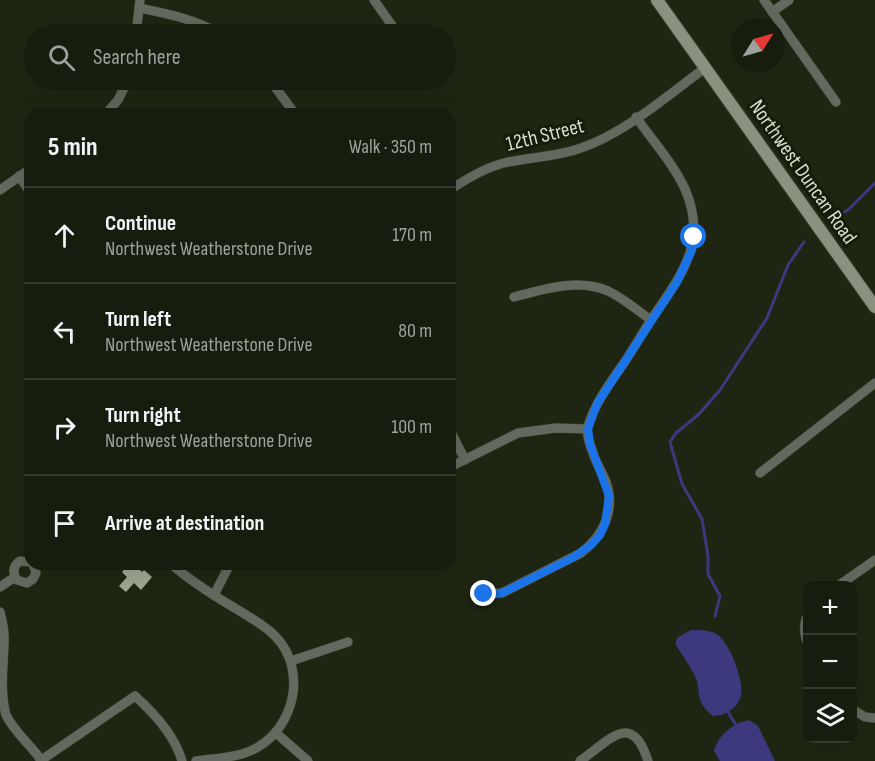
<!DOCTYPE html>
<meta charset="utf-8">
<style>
:root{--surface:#161c0e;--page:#1f2517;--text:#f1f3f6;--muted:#9ea19e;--line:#353a2e}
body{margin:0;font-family:"Sofia Sans Condensed",sans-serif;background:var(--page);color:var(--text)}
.controls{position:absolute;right:18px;bottom:18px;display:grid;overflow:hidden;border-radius:12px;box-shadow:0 6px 24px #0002}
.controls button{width:54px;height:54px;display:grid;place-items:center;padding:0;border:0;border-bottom:2px solid var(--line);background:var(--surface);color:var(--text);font:30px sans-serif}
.compass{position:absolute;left:731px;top:18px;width:54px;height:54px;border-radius:50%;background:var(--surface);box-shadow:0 6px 24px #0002;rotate:53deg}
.stop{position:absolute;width:18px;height:18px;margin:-14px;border:4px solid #1a73e8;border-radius:50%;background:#fff}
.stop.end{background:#1a73e8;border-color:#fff;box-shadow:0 2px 6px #0008}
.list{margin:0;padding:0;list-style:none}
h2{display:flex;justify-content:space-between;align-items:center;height:78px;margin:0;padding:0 24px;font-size:26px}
h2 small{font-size:20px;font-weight:400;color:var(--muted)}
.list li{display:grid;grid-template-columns:39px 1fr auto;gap:18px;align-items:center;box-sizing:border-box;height:96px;padding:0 24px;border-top:2px solid var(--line)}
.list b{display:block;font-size:22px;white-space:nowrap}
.list p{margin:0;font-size:20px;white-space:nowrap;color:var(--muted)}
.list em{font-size:20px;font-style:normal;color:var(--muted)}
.icon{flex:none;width:33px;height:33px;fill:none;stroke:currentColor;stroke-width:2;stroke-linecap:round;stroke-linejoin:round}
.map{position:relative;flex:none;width:875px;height:761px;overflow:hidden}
.search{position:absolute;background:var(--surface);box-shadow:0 6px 24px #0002;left:24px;top:24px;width:432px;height:66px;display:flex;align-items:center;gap:15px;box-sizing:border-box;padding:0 21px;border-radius:33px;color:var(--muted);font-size:22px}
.panel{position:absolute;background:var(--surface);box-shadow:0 6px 24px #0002;left:24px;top:108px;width:432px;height:462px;border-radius:18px}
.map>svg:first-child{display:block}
.water{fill:#3c397e}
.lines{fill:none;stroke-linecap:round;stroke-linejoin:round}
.stream{stroke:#3c397e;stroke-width:3}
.building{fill:#9ea891}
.street-casing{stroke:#38402e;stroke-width:10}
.secondary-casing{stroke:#38402e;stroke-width:14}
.street{stroke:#64695f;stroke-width:9}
.secondary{stroke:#8a9181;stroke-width:12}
.route{stroke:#1a73e8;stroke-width:8}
.labels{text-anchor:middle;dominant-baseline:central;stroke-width:6;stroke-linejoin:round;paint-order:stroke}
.street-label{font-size:21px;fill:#d8ded1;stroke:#151c0a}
</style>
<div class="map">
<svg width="875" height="761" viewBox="0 0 875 761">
<rect width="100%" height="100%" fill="#1e2613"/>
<!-- water -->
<g class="water">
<path d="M691,630C701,630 710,630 718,635C730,644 744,681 741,695C739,707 725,716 713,716C692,699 703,690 694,674C689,664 682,655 676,645V641L678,637Z"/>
<path d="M749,720L758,726L775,761H720L714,751C718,735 733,723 749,720Z"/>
</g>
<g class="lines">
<!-- stream -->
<g class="stream">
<path d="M839,215L848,210L875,183"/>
<path d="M715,616L720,596L708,574V556L702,519L682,484L670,442L676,433L699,414L720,390L767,318L788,265L804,242"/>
<path d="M728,712L736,725"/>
</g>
</g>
<!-- building -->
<path class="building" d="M129,564H133L142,572L144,570L152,577L141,590L134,583L126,592L119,586L127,577L122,572Z"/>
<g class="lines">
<defs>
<g id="street">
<path d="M374,0L398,34"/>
<path d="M764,0L836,102"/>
<path d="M139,8C168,14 195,19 220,34"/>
<path d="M772,12L789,0"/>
<path d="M136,34L140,0"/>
<path d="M270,80L295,114"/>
<path d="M106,114L118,100L128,80"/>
<path d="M19,176L30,192"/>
<path d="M0,190L30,169"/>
<path d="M450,190C466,179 484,168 504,163C529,157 556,157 581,148C625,133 668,95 705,68"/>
<path d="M514,297C544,289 578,278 608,291C623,298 637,310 651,320"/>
<path d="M450,430L465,460"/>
<path d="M450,467L518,433L556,428L587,429"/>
<path d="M760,473L875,383"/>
<path d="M30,562L20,561C13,566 12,573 17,580L27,583L33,579L36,573L33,564"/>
<path d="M171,564C193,583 218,598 243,613C254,620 267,627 276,637C307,670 295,725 258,747C240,758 216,758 196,761"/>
<path d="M838,586L875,560"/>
<path d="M0,587L15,577"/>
<path d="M484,594L502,593L581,553C603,536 616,510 606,482C602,472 596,463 593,453C590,445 586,435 588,426C595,403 610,383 624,363C634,348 643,332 653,317C682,274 708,242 685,189C673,163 652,140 636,117"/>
<path d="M214,595L230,564"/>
<path d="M0,612C3,623 5,634 4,645C3,670 0,692 6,715C14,732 31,745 41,760"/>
<path d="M808,615C803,623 804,636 808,644"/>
<path d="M291,661L348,642"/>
<path d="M852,709L865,717L875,718"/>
<path d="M276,733L308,761"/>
<path d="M40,761L135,696C154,713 175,736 182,761"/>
<path d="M580,761C610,740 632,710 648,761"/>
</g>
<path id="secondary" d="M657,0L875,307"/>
</defs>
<!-- street casing -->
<use href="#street" class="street-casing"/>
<!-- secondary casing -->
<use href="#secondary" class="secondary-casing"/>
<!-- street -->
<use href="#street" class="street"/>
<!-- secondary -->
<use href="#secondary" class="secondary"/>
</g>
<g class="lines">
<!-- route -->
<path class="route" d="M484,594L502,593L572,558L591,545L600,535L605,524L609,496L590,444L588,429L597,404L677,282L692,250L694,237"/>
</g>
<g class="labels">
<!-- street labels -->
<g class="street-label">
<text transform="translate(545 135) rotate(-14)">12th Street</text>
<text transform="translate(803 172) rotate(55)">Northwest Duncan Road</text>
</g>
</g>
</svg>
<div class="controls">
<button>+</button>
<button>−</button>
<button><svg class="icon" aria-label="layers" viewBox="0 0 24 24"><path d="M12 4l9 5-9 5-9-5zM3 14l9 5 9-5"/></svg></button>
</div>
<svg class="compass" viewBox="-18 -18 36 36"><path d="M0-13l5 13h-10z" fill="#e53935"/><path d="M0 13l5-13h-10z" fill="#9ea19e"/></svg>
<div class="stop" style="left:694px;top:237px"></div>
<div class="stop end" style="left:484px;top:594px"></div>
<div class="search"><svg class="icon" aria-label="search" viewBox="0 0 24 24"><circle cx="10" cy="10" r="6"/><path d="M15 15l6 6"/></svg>Search here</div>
<section class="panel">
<h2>5 min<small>Walk · 350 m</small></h2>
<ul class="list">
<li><svg class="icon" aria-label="ahead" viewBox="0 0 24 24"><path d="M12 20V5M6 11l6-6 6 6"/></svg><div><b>Continue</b><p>Northwest Weatherstone Drive</p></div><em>170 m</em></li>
<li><svg class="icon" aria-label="left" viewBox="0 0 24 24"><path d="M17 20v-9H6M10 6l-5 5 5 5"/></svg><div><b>Turn left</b><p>Northwest Weatherstone Drive</p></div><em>80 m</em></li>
<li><svg class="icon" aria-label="right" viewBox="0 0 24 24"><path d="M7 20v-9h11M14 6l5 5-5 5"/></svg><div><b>Turn right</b><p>Northwest Weatherstone Drive</p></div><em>100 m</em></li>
<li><svg class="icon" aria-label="arrive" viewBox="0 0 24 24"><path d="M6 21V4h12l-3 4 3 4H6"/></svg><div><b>Arrive at destination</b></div></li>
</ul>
</section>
</div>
